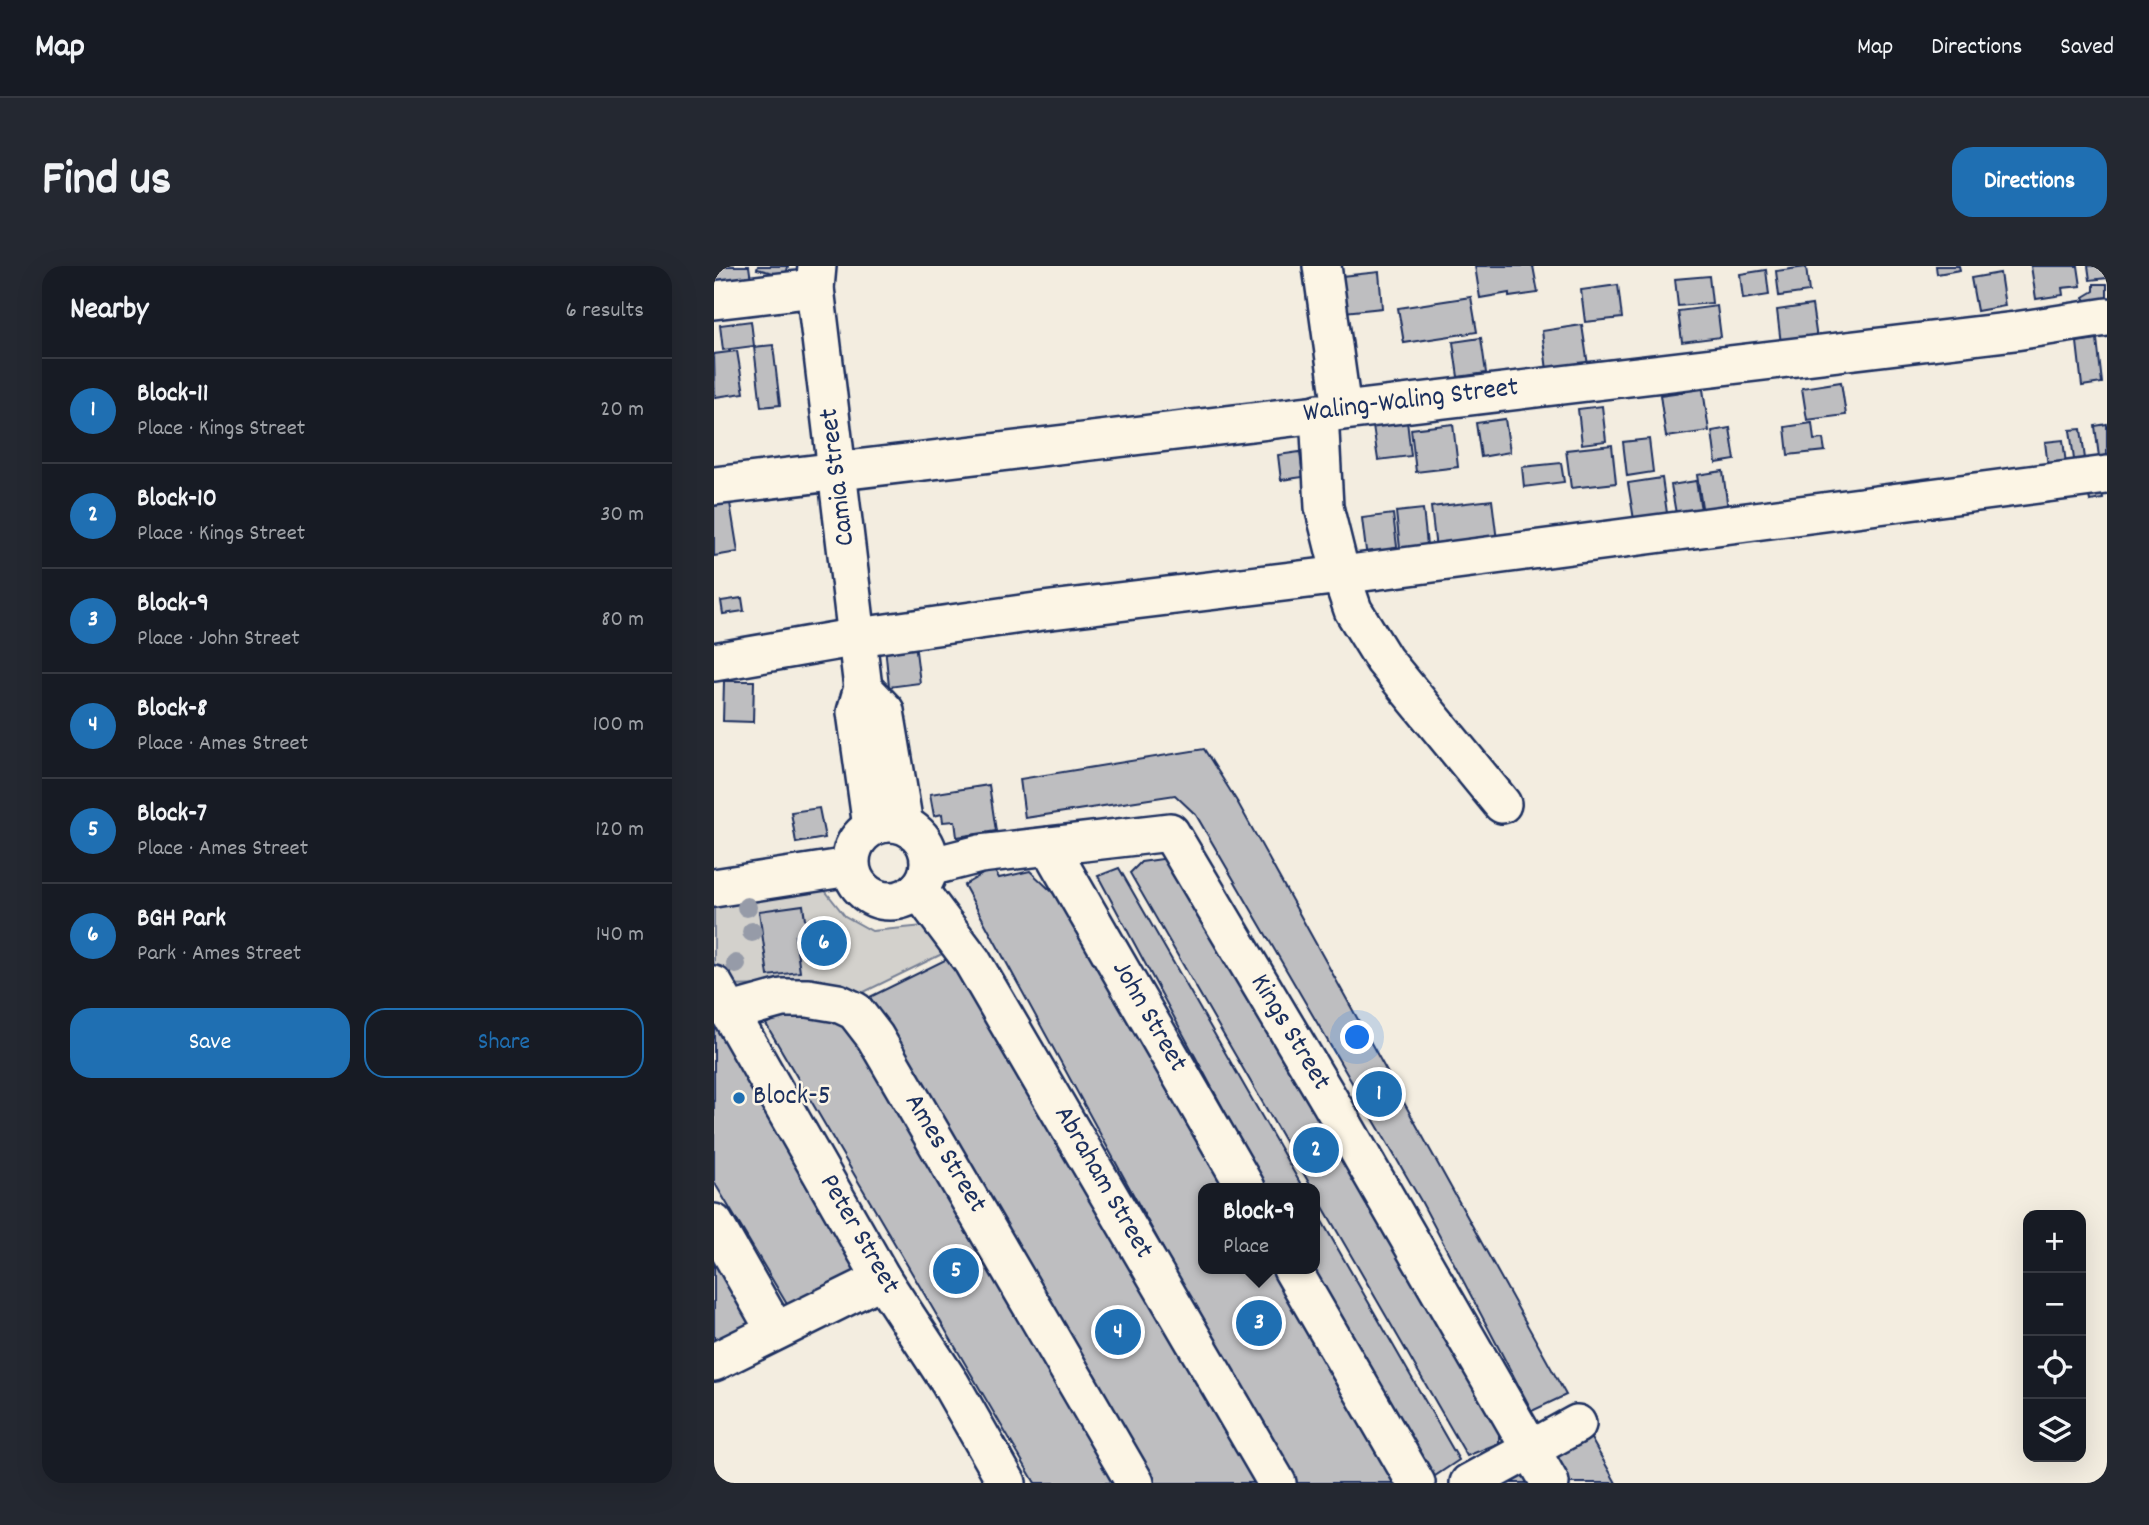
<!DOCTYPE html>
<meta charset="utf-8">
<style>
:root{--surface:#171b24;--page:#242831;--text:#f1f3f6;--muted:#9ea1a6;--line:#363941;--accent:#1f6fb2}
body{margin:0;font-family:Dekko,sans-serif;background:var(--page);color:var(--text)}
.controls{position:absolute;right:21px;bottom:21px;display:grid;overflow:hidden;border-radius:14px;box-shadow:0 7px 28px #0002}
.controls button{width:63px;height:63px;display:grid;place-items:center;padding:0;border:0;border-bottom:2px solid var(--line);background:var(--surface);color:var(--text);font:35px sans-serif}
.you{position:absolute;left:644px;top:772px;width:24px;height:24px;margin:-18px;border:5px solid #fff;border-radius:50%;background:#1a73e8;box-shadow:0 0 0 10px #1a73e833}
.badge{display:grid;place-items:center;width:46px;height:46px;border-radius:50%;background:var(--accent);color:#fff;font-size:23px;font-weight:700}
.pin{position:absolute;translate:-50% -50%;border:4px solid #fff;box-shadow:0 2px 7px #0006}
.popup{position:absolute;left:484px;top:917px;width:122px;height:91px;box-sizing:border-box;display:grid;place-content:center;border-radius:14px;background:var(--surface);filter:drop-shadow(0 2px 5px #0005);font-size:23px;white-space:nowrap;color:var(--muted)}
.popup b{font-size:26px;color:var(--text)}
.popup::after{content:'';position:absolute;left:50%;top:100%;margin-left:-14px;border:14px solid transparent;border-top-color:var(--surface)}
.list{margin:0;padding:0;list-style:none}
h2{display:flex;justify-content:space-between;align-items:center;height:91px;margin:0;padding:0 28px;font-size:30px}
h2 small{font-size:23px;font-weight:400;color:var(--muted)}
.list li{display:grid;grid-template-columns:46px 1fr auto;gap:21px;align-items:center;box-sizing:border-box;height:105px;padding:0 28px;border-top:2px solid var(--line)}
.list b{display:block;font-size:26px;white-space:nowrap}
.list p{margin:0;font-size:23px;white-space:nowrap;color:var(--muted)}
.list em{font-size:23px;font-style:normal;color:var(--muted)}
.actions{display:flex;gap:14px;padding:21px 28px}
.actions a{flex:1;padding:16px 0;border:2px solid var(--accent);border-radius:21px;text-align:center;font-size:24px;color:var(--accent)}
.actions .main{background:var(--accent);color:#fff}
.icon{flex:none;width:38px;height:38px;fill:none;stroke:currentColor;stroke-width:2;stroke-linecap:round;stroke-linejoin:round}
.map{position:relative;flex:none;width:1393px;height:1217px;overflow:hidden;border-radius:21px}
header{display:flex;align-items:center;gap:42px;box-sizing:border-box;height:98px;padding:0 35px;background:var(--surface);border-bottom:2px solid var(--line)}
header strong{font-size:33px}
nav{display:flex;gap:38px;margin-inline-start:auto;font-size:24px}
.intro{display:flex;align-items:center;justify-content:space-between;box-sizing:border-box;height:168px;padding:0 42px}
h1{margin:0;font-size:49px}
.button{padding:18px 32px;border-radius:21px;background:var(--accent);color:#fff;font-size:24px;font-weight:700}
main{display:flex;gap:42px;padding:0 42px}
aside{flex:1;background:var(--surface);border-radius:21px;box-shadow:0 7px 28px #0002}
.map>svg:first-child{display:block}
.green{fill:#d3d1cc;stroke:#778095;stroke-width:2}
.building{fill:#bebec0;stroke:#1b2f5e;stroke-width:2}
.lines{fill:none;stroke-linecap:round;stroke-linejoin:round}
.minor-casing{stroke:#1b2f5e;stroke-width:42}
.minor{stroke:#fcf5e5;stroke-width:37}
.tree{fill:#969ba8}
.poi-dot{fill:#1f6fb2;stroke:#fcf5e5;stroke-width:2.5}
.labels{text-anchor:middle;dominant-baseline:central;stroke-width:5;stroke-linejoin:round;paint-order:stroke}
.street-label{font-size:28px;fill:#1b2f5e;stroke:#fcf5e5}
.poi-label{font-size:28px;fill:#1b2f5e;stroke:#fcf5e5;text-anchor:start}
</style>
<header>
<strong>Map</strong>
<nav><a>Map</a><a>Directions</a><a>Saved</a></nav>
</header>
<div class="intro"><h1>Find us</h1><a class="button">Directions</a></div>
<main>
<aside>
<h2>Nearby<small>6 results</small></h2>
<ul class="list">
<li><span class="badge">1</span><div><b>Block-11</b><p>Place · Kings Street</p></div><em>20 m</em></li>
<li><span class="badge">2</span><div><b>Block-10</b><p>Place · Kings Street</p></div><em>30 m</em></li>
<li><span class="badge">3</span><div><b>Block-9</b><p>Place · John Street</p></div><em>80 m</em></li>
<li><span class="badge">4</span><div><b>Block-8</b><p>Place · Ames Street</p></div><em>100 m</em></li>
<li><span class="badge">5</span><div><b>Block-7</b><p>Place · Ames Street</p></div><em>120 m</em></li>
<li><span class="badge">6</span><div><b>BGH Park</b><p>Park · Ames Street</p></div><em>140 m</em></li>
</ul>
<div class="actions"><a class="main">Save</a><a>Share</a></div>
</aside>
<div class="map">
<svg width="1393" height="1217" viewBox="0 0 1393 1217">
<rect width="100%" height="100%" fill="#f3ede0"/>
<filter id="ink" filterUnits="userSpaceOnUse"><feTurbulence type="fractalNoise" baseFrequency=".0143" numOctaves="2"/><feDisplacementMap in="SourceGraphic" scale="14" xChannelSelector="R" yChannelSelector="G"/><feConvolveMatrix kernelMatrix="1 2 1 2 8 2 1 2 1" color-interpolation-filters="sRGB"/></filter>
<g filter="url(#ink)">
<!-- green -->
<path class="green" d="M105,617L131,650L158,665L210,660L228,688L148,727L113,718L10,720L0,703V631Z"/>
<!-- building -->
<g class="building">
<path d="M0,0H35L37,14L0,19Z"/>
<path d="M44,0H74L72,10L43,3Z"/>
<path d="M761,0H819L824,27L795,31V27L766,32Z"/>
<path d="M1222,0H1245L1246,4L1223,8Z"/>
<path d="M1317,0H1364L1367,20L1348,22L1349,29L1322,33Z"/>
<path d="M1374,0H1392L1393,12L1376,14Z"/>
<path d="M1092,1L1095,26L1065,30L1062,5Z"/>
<path d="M1052,4L1055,29L1029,33L1026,8Z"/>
<path d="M665,6L668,42L621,47L618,11Z"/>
<path d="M1286,7L1291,40L1263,45L1257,12Z"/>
<path d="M995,10L998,37L964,40L961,13Z"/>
<path d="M1380,18H1393V40H1375L1370,31L1380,25Z"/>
<path d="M904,19L908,52L871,56L867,24Z"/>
<path d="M757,31L763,66L690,77L684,42Z"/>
<path d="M1098,39L1103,73L1067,78L1063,44Z"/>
<path d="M1003,40L1007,71L968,76L964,45Z"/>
<path d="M37,55L40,80L9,84L6,59Z"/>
<path d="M868,59L875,106L834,112L828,65Z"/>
<path d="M767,72L772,107L744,111L739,76Z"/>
<path d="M1383,73L1388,117L1368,120L1363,76Z"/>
<path d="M59,79L66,139L47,141L40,81Z"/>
<path d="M23,85L30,127L1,131L0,88Z"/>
<path d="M1127,116L1132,149L1093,154L1088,122Z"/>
<path d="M989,123L995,165L952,171L946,129Z"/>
<path d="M888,140L892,175L868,178L864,143Z"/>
<path d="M791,153L796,186L767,191L762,157Z"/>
<path d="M693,155L697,190L664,194L659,160Z"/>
<path d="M1098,157L1100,174L1109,173L1111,185L1074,189L1071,161Z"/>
<path d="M739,158L744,201L702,206L697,163Z"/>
<path d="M1393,158V190L1385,191L1381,160Z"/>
<path d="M1016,162L1021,194L1002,197L998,165Z"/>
<path d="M1367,163L1372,200L1361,201L1356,164Z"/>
<path d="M935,173L939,206L913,210L909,176Z"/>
<path d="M1349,174L1353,206L1335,209L1331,176Z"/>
<path d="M898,179L902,217L857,222L852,184Z"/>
<path d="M586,186L589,211L567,214L564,189Z"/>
<path d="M847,197L850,216L810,221L808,201Z"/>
<path d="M1009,205L1015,251L990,254L983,209Z"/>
<path d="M948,212L955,261L922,266L914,217Z"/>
<path d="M1385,212L1389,233L1376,235L1372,216Z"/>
<path d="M982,215L989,255L964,259L957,219Z"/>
<path d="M778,234L783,275L722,283L717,241Z"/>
<path d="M16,237L24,286L0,290V240Z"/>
<path d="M709,243L714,288L687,291L682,246Z"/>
<path d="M679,248L684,289L653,293L648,252Z"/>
<path d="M28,332L30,345L9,348L7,335Z"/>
<path d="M201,377L206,417L175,421L171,380Z"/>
<path d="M10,415H40L39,456L9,455Z"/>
<path d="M490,483L524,537L852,1129L818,1145L707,935L482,549L461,529L311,552L306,513Z"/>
<path d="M275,519L282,565L243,571L241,555L229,556L228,548L220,550L216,528Z"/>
<path d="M105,542L111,572L82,577L77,546Z"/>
<path d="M462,591L785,1161V1177L753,1190L601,927V922H598L416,607L427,596Z"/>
<path d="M279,602L285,612L316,605L368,654L525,922H489V1003H570L690,1217H577L250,619Z"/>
<path d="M405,602L589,922H552L384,610Z"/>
<path d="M89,639L93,669L81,670L86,706L54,710L45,645Z"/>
<path d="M237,691L551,1217H434L156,731Z"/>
<path d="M75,745L128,749L410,1217H321L52,758Z"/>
<path d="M0,748L157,1010L80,1050L0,916Z"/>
<path d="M601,943L745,1194L712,1216L596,1003H601Z"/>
<path d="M0,983L49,1062L0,1087Z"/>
<path d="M875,1169L902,1217H849L834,1193Z"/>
<path d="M807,1205L814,1217H788Z"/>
</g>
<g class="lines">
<defs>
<g id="minor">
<path d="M103,0L101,22L149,422L142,446L158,561"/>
<path d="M608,0L628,144"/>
<path d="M0,34L101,22"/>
<path d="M605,147L610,241L627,309L639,344L670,394L788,538"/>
<path d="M0,220L1301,65L1393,51"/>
<path d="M0,396L144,371L329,345L627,309L1393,209"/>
<path d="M149,422L171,445L190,559"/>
<circle cx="176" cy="596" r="39"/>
<path d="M335,580L532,922"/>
<path d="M215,601L266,588L456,566L617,837L836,1217"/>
<path d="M0,622L136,601"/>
<path d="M204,623L258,695L563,1217"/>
<path d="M0,719L168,1013L236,1117L293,1217"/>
<path d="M17,746L68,732H94L124,737L141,745L161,771L421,1217"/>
<path d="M0,957L61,1064"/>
<path d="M578,1003L702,1217"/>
<path d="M0,1096L168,1013"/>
<path d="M755,1217L863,1158"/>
</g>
</defs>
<!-- minor casing -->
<use href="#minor" class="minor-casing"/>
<!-- minor -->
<use href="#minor" class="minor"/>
</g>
<!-- trees -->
<g class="tree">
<circle cx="33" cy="641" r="10"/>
<circle cx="38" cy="666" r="10"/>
<circle cx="22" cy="698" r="10"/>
</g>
</g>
<!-- markers -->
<circle class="poi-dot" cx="25" cy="832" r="7"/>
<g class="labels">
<!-- street labels -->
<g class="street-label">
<text transform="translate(697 136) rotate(-7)">Waling-Waling Street</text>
<text transform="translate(125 211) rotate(-97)">Camia Street</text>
<text transform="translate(434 751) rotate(60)">John Street</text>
<text transform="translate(575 767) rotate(59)">Kings Street</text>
<text transform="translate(230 888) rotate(59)">Ames Street</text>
<text transform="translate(388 917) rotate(60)">Abraham Street</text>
<text transform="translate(144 969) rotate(60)">Peter Street</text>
</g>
<!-- poi labels -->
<g class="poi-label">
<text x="39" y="832">Block-5</text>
</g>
</g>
</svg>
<div class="controls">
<button>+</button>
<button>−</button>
<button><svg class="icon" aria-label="locate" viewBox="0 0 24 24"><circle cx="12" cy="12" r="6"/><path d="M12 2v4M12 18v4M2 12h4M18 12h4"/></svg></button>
<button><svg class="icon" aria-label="layers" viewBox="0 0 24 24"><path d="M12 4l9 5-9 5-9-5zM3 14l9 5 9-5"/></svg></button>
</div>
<div class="you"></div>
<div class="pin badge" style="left:665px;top:828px">1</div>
<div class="pin badge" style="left:602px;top:884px">2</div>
<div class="pin badge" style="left:545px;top:1057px">3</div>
<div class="popup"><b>Block-9</b>Place</div>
<div class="pin badge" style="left:404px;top:1066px">4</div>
<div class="pin badge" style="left:242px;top:1005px">5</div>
<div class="pin badge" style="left:110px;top:677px">6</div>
</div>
</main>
